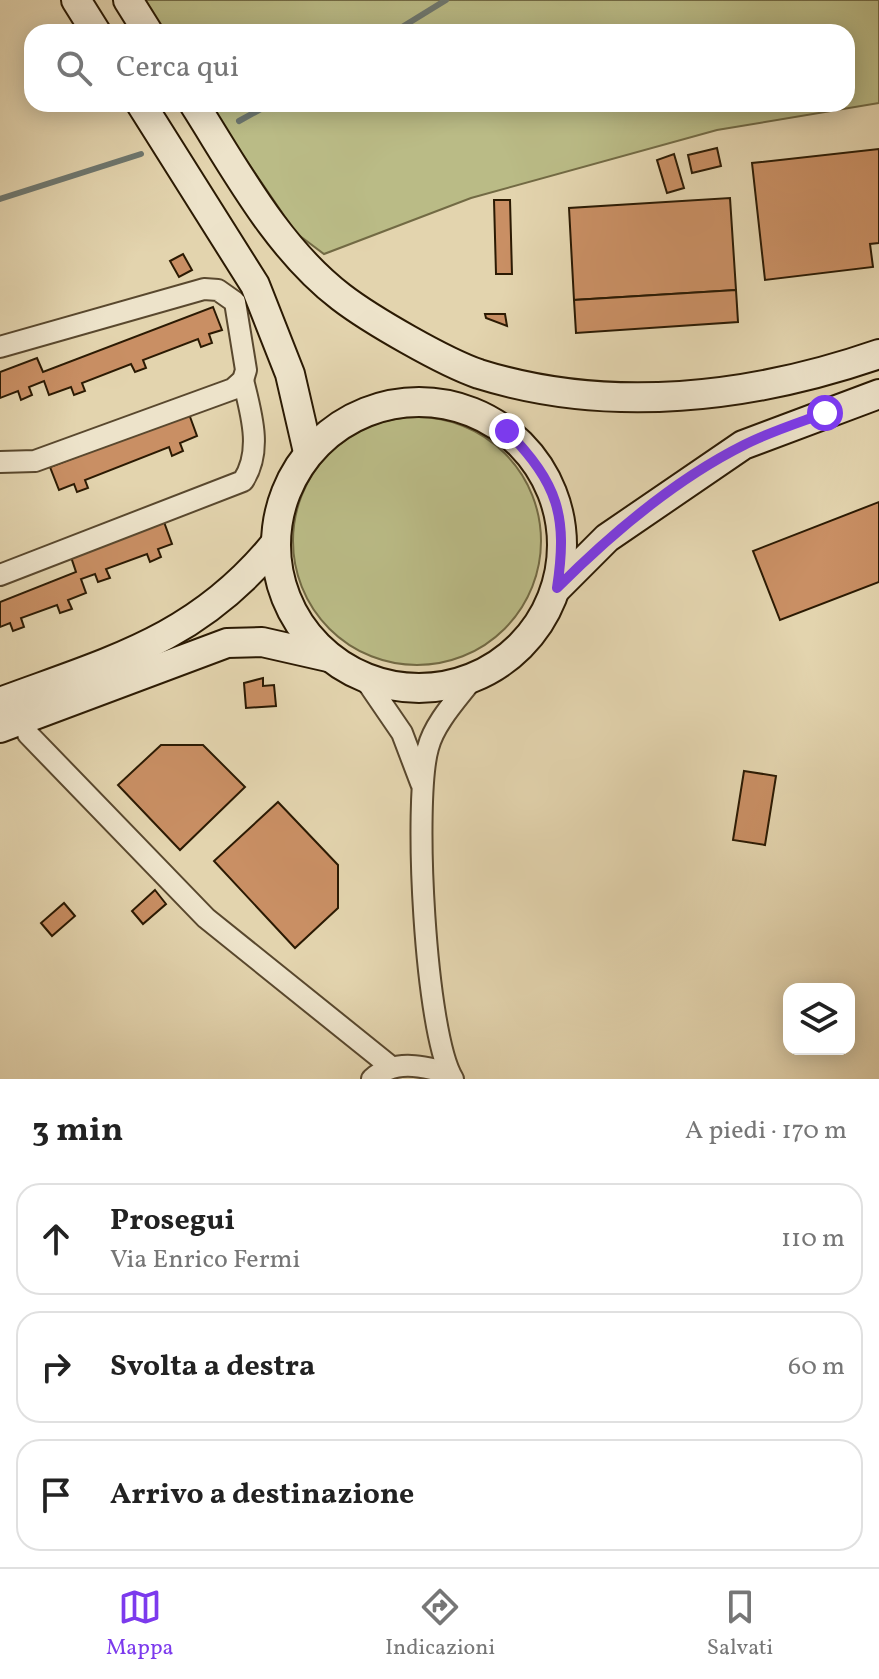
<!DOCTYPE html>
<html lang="it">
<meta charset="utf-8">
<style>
:root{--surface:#fff;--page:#f6f6f6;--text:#222;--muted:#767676;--line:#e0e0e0;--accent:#7c3aed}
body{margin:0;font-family:Vollkorn,serif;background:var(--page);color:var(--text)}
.controls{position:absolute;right:24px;bottom:24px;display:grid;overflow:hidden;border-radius:16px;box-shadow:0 4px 20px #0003}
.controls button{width:72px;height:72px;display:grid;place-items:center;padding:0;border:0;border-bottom:2px solid var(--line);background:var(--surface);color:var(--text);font:40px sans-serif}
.stop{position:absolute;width:24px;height:24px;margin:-18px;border:6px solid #7c3aed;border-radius:50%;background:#fff}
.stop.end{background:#7c3aed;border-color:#fff;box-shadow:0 2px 8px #0008}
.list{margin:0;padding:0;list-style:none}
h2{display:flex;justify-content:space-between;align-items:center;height:104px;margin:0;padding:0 32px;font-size:34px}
h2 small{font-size:26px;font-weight:400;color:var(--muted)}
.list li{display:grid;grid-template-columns:52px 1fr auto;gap:24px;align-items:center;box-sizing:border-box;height:112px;margin:0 16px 16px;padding:0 16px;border:2px solid var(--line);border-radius:24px}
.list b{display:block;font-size:30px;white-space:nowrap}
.list p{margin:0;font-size:26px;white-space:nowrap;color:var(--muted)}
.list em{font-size:26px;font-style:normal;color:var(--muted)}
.icon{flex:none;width:44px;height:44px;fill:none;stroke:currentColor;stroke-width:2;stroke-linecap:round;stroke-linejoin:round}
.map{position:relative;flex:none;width:879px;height:1079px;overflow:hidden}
.search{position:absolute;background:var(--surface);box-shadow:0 4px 20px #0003;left:24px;right:24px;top:24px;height:88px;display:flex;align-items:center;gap:20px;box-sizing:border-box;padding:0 28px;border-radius:24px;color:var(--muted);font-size:30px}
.sheet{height:488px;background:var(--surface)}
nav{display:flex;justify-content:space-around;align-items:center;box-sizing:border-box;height:112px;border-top:2px solid var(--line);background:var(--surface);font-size:22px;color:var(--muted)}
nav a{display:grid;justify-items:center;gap:4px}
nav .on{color:var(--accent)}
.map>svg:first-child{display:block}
.green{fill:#babb86;stroke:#726a44;stroke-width:2}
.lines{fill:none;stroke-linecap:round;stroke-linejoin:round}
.stream{stroke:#6e776f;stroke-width:6}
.building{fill:#c98f64;stroke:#2b1a03;stroke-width:2}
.street-casing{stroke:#59482e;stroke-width:24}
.secondary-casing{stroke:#2b1a03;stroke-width:32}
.street{stroke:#ede3ca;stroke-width:20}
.secondary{stroke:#ede3ca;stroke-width:28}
.route{stroke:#7c3aed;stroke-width:10}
</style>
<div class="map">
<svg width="879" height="1079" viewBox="0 0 879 1079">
<rect width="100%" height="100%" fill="#e3d4ae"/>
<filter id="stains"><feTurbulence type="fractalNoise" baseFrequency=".0025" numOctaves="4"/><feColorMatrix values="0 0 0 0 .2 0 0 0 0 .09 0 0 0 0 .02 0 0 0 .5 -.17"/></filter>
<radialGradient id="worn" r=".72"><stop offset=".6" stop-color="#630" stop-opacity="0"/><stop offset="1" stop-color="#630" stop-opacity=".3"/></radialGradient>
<!-- green -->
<g class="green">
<path d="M142,0H879V103L717,130L471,198L324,254L296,233L208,104H847V32H162Z"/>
<circle cx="417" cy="541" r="124"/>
</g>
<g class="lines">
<!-- stream -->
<g class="stream">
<path d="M394,32L446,0"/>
<path d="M239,121L270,104"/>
<path d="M0,199L141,154"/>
</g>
</g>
<!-- building -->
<g class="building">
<path d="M717,148L721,166L692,173L688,155Z"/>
<path d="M879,149V243L870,244L873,267L765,280L752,163Z"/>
<path d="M674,154L684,188L667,193L657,160Z"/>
<path d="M730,198L736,290L574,300L569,208Z"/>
<path d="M494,200H510L512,274H496Z"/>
<path d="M183,254L192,270L179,277L170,261Z"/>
<path d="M736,290L738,322L576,333L574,300Z"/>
<path d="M213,307L222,330L209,334L212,343L201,347L198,339L143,360L146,368L135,372L131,364L82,383L85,391L74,395L71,387L49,395L44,381L29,387L32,395L21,400L18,391L0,398V372L37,358L43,372Z"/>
<path d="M485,314H505L507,326L486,318Z"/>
<path d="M189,414L197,436L180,443L183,451L172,456L169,447L85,480L88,488L77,492L74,484L59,490L50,467Z"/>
<path d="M879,502V582L780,620L753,551Z"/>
<path d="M164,522L172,544L158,549L161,557L150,562L147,554L106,569L110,578L98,582L95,574L81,579L86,593L68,600L72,609L60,613L57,605L21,618L24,627L13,631L10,623L0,627V602L76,572L71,557Z"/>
<path d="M263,678V686L274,685L276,706L246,708L244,683Z"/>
<path d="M161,745H203L245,787L180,850L118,785Z"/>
<path d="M744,771L776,776L765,845L733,840Z"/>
<path d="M278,802L338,865V908L295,948L214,861Z"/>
<path d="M155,890L166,904L143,924L132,911Z"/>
<path d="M64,903L75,916L52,936L41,923Z"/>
</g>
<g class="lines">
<defs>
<g id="street">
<path d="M0,347L204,289L218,290L235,302L246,370L243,380L233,389L35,461L0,462"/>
<path d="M0,575L243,481C263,451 251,413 243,380"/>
<path d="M363,676L402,733L421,783"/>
<path d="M28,734L206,918L390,1066"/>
<path d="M372,1079C395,1059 421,1066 449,1073"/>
<path d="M453,1079C425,1034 413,800 428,748C434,723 459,697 474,677"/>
</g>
<g id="secondary">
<path d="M76,0L96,32"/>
<path d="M128,0L148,32"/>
<path d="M141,104L255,285L290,374L308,452"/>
<path d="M194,104C236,170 277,248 341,297C371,320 444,362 479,374C610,415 752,398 879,354"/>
<circle cx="419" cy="545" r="143"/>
<path d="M557,588L607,538L743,445L879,394"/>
<path d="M0,702C110,661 196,640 274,545"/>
<path d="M0,728L227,643L262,642L328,657"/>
</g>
</defs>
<!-- street casing -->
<use href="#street" class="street-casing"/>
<!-- secondary casing -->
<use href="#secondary" class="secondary-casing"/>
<!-- street -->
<use href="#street" class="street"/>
<!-- secondary -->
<use href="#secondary" class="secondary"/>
</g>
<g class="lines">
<!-- route -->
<path class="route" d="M507,431C558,484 568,515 557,588C610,535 676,479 744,445C769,432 798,423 825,413"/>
</g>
<rect width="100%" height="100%" filter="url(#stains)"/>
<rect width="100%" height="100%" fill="url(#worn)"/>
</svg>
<div class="controls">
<button><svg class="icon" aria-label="layers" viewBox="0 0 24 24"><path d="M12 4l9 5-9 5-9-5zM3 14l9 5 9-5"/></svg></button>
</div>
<div class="stop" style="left:825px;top:413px"></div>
<div class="stop end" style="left:507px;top:431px"></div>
<div class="search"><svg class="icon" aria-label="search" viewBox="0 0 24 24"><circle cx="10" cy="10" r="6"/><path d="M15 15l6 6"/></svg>Cerca qui</div>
</div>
<section class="sheet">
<h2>3 min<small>A piedi · 170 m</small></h2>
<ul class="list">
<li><svg class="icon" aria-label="ahead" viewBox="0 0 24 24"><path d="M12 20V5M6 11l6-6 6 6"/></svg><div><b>Prosegui</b><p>Via Enrico Fermi</p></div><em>110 m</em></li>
<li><svg class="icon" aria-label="right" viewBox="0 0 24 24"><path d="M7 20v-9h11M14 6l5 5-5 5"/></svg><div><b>Svolta a destra</b></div><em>60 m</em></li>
<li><svg class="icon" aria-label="arrive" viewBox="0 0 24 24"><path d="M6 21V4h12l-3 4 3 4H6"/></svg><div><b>Arrivo a destinazione</b></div></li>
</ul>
</section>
<nav>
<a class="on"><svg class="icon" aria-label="map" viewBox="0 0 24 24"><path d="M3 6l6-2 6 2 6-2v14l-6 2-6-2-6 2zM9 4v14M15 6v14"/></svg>Mappa</a>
<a><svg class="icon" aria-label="directions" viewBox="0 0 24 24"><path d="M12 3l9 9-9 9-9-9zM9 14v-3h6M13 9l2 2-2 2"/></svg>Indicazioni</a>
<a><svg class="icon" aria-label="saved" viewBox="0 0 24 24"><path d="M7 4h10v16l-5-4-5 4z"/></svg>Salvati</a>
</nav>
